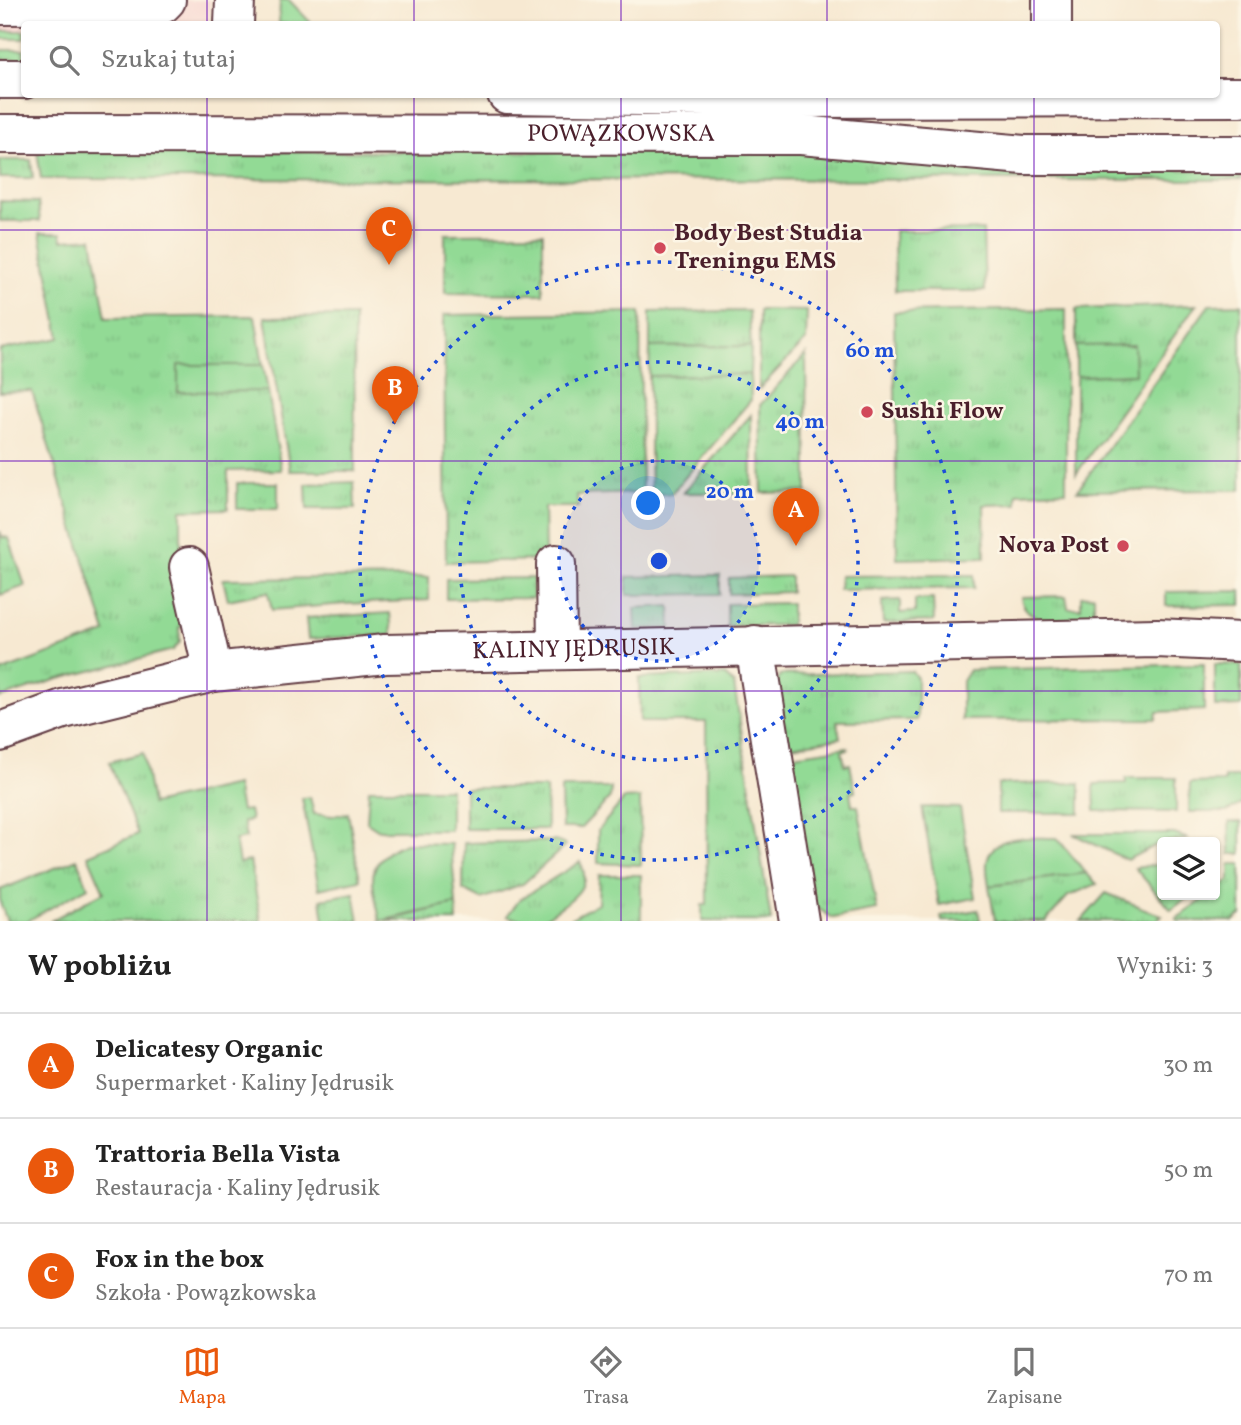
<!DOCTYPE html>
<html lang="pl">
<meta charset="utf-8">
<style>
:root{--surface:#fff;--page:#f6f6f6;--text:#222;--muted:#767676;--line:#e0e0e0;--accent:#ea580c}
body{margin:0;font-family:Vollkorn,serif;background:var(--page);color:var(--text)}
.controls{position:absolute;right:21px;bottom:21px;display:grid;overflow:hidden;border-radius:7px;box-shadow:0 2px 5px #0004}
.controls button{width:63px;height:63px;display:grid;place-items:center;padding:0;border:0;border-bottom:2px solid var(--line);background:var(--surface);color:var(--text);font:35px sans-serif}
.you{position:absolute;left:649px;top:504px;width:24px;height:24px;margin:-18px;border:5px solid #fff;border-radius:50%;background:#1a73e8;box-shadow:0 0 0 10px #1a73e833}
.badge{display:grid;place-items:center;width:46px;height:46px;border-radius:50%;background:var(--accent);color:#fff;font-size:23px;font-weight:700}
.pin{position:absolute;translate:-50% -58px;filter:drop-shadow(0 2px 4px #0008)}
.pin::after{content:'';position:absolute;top:37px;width:24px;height:21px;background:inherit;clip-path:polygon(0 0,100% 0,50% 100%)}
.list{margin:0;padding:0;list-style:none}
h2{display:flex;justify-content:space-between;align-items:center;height:91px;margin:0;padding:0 28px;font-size:30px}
h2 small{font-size:23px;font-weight:400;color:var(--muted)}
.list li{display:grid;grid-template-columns:46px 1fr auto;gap:21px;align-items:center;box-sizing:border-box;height:105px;padding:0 28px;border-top:2px solid var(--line)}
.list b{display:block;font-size:26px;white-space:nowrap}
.list p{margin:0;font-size:23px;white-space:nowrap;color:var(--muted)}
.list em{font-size:23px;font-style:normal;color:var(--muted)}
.icon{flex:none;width:38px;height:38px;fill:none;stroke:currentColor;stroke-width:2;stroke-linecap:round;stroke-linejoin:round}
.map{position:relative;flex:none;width:1241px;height:921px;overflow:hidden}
.search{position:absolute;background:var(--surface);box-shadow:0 2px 5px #0004;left:21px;right:21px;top:21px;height:77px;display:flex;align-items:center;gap:18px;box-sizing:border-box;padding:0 24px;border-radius:7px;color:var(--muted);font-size:26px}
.sheet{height:406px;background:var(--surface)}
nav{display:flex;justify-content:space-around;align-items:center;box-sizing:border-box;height:98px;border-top:2px solid var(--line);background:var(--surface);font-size:19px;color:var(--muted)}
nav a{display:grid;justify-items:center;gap:4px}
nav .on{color:var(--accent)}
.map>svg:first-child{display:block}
.built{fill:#f7d0ce}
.grass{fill:url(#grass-tufts);stroke:#6e7c60;stroke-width:2}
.park{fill:#92da95;stroke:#6e7c60;stroke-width:2}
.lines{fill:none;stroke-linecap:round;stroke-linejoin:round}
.minor-casing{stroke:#643d44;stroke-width:42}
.major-casing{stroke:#643d44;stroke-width:42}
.minor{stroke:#fff;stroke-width:38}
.major{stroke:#fff;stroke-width:38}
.grid{fill:none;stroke:#7b2cbf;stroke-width:2;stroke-opacity:0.55}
.ring{fill:none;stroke:#1d4ed8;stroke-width:3.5;stroke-dasharray:3.5 7}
.poi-dot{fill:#d1495b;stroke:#fcf5e5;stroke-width:2.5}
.labels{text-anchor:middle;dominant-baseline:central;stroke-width:5;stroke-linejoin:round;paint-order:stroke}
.street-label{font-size:24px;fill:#4a1f2b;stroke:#fcf5e5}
.poi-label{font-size:24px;font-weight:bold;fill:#4a1f2b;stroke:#fcf5e5;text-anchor:start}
.centre{fill:#1d4ed8;stroke:#fcf5e5;stroke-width:3.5}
.ring-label{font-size:21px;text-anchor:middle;font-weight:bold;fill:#1d4ed8;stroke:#fcf5e5;stroke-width:5;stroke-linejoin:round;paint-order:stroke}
</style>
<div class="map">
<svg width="1241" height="921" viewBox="0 0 1241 921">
<defs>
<pattern id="grass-tufts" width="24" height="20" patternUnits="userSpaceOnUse" patternTransform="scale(1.75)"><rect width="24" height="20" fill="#92da95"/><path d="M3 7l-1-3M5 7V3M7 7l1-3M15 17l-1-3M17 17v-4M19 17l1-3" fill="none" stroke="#7fbb81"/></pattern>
</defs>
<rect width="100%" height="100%" fill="#fcf5e5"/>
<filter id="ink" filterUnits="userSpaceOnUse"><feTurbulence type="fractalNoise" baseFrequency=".0143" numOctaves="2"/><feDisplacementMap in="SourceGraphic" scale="14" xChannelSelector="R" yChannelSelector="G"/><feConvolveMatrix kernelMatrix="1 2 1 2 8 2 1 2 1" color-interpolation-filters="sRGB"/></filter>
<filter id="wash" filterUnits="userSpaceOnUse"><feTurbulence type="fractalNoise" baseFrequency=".00686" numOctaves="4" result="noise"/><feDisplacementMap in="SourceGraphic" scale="28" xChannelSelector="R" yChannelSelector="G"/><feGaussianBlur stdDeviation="1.57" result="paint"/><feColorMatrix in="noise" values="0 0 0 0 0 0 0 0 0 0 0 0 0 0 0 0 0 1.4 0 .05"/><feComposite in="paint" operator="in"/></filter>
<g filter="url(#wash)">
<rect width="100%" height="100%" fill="#f7e9d2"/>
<!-- built -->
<path class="built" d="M0,0H210V24H24V30H0Z"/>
<!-- grass -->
<g class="grass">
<path d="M280,0H289L312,24H279Z"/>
<rect x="0" y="31" width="24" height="8"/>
<rect x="0" y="50" width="24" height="9"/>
<path d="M37,151L797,152L1241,172V180L41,179Z"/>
<path d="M0,160H31L33,178H0Z"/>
<path d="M0,201L38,202L40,221H0Z"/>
<path d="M983,230L985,291H895L894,231Z"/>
<path d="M40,233H61L62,240L92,238L106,318L255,316L263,365H179L178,391H268L281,470L228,471V509L181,510V563L189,625L179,627L180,642L173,650L59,679L0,698V672L106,633L32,391L0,392V350L60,338Z"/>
<path d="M543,233V294L445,293V234Z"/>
<path d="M1241,304V490L1077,491L1209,305Z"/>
<path d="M1196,305L1076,474V376L1135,374L1076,346V309Z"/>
<path d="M1066,309V491L1017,493V504L984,505L985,557L897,559L894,312Z"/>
<path d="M759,310L807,311L806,340L759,389Z"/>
<path d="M749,311L751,346L650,347V312Z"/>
<path d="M640,312L642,493L577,495L578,507H544L545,560L446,562L444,315Z"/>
<path d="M354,316L355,471H290L265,317Z"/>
<path d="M806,354L807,492L762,493L760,405Z"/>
<path d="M750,374L751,400L671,494H651L649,376Z"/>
<path d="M751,415L752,493H683Z"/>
<path d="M354,482L355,509H307L306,484Z"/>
<rect x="237" y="483" width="41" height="26"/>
<path d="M0,531L2,537L9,538L25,586L0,595Z"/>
<path d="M720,575V594L627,595V577Z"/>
<path d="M974,575V588L839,590L840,576Z"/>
<path d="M790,576V592L729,594V578Z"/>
<path d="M429,577V600L345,604L272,610L268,592L228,600L223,579Z"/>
<path d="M533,578V598L446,599V579Z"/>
<path d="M1241,591V605L1166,606V592Z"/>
<path d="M1094,595V617C1071,617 1025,629 1021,597L1066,596L1068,608H1081V596Z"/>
<path d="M933,599L934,621L883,623L882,601L900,600V613L915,612V600Z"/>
<path d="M791,603V625L727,626V604Z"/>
<path d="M670,606L671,628L636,629L635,608Z"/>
<path d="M390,613L392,635L308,639L306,618Z"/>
<path d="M1204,664V710L1157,712L1156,719L962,720V681L969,670Z"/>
<path d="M1215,664L1241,665V706L1215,707Z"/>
<path d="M912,671L917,678V720L837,721L840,738L785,747L777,681L780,675Z"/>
<path d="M725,675L734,684L771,921H702V905H707L706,722H640L639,678Z"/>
<path d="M847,747L848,749L842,751L845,765L850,764L855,791L850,792L852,806H858L877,910L833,918L814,906L786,756Z"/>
<path d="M143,753L152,804L236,785L241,811L249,810L251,820L243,822L246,838L235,840L239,863L250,861L261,921H50L104,892L88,855L138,834L109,762Z"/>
<path d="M1224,777H1241V804L1227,812H1189L1190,783L1224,782Z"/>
<path d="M1126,778H1176V812L1095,811L1094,784L1126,783Z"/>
<path d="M1080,783V813H998V784Z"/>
<path d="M465,788H546L547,829H465Z"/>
<path d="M561,788H611L610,798L581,828H562Z"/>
<path d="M369,789H450V830H379L367,822Z"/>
<path d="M310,797L314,814L332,816L348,813L360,880L319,889L302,798Z"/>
<path d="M640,798L641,865L598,863V830L624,799Z"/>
<path d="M922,807L960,808L975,898L939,905Z"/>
<path d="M1229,822H1241V854H1230Z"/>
<path d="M1073,834H1174L1189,839L1162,842L1127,860Z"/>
<path d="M555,841L566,845L523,884L481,899L463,890L464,843Z"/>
<path d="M77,859L88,887L27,921H7L0,902V890Z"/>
<path d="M580,862C593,886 573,899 555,911C551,914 546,918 541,920C530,921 517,920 507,916L519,900Z"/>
<path d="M1162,864V895H1191L1171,910L1135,868Z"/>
<path d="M1230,864H1241V915L1233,921H1178L1176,919L1210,895H1215V891L1230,880Z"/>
<path d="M1086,873L1097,884L1068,896L1046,921H995L989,886Z"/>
<path d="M599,875H641V920L566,921L598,903Z"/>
<path d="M354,893L359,921H324L321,899Z"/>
<path d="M1106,893L1162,916L1155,921H1081Z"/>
<path d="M456,904L457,921H386Z"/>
<path d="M978,910L980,921H942L941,916Z"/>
</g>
<!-- park -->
<g class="park">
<path d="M1134,345L1135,374L1076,376V346Z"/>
<path d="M751,346L750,374L649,376L650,347Z"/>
<path d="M178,365H263L268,391L178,392Z"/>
<path d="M1057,838L1086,873L989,886C988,878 985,866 988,858C997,831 1035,839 1057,838Z"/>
<path d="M405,843L451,844L456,904L380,921C373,882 361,862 405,843Z"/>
</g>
</g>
<g filter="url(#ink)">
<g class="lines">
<defs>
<g id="minor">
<path d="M0,5L162,4L166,0"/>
<path d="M234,24L235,0"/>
<path d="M1052,24V0"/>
<path d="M556,564L557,650"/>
<path d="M189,567L213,672"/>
<path d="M755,645L799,921"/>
<path id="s1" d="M0,732L63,709L213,672L385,654L1157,638L1241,642"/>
</g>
<g id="major">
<path d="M0,79H24"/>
<path d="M507,94L779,98L1241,97"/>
<path id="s2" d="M0,134L801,135L1024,155H1241"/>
</g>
</defs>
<!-- minor casing -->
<use href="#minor" class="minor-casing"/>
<!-- major casing -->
<use href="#major" class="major-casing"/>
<!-- minor -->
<use href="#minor" class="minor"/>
<!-- major -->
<use href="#major" class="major"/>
</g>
</g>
<!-- grid -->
<path class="grid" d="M207,0V24M414,0V24M621,0V24M827,0V24M1034,0V24M207,94V921M414,94V921M621,94V921M827,94V921M1034,94V921M0,230H1241M0,461H1241M0,691H1241"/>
<!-- distance rings -->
<circle cx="659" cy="561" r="100" fill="#1d4ed8" fill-opacity=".12"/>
<g class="ring">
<circle cx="659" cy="561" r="100"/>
<circle cx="659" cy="561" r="199"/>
<circle cx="659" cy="561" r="299"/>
</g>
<!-- markers -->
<g class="poi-dot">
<circle cx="660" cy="248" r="7"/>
<circle cx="867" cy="412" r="7"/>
<circle cx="1123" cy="546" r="7"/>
</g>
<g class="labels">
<!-- street labels -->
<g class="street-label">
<text stroke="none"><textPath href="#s2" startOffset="621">POWĄZKOWSKA</textPath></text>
<text stroke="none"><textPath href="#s1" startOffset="583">KALINY JĘDRUSIK</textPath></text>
</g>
<!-- poi labels -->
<g class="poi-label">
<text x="674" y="234">Body Best Studia<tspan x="674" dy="28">Treningu EMS</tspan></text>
<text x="881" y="412">Sushi Flow</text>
<text x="1109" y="546" text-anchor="end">Nova Post</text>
</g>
</g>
<circle cx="659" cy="561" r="10" class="centre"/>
<g class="ring-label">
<text x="870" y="357">60 m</text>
<text x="800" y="428">40 m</text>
<text x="730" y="498">20 m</text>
</g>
</svg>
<div class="controls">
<button><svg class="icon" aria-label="layers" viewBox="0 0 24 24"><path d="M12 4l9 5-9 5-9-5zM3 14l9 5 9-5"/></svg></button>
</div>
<div class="you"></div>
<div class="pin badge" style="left:796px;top:546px">A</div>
<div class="pin badge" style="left:395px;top:424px">B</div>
<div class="pin badge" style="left:389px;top:265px">C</div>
<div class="search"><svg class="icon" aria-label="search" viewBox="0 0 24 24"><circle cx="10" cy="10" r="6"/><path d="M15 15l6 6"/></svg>Szukaj tutaj</div>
</div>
<section class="sheet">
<h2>W pobliżu<small>Wyniki: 3</small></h2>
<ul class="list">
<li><span class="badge">A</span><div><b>Delicatesy Organic</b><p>Supermarket · Kaliny Jędrusik</p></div><em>30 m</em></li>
<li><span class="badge">B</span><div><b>Trattoria Bella Vista</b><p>Restauracja · Kaliny Jędrusik</p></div><em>50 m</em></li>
<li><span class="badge">C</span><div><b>Fox in the box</b><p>Szkoła · Powązkowska</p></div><em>70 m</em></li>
</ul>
</section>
<nav>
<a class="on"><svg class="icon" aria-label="map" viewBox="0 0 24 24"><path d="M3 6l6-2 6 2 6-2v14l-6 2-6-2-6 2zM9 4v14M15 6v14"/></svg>Mapa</a>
<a><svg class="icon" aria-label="directions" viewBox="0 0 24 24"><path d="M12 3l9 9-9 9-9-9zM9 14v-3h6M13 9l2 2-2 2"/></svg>Trasa</a>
<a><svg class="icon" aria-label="saved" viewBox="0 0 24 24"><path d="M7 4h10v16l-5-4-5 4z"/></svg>Zapisane</a>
</nav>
